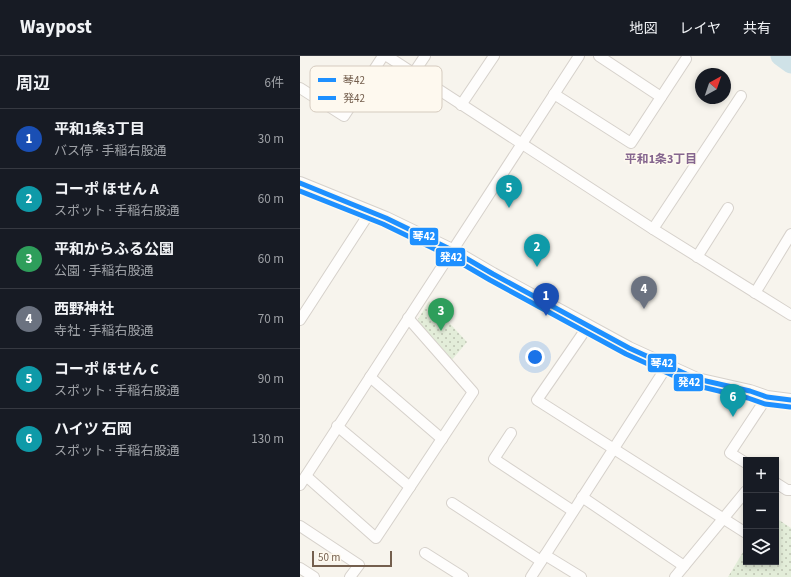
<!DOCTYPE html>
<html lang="ja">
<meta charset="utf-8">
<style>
:root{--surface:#171b24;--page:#20242c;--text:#f1f3f6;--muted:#9ea1a6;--line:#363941;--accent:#a29386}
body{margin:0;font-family:"Source Sans 3","Noto Sans JP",sans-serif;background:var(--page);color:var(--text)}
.controls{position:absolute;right:12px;bottom:12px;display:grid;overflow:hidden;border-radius:0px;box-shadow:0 2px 6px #0003}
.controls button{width:36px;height:36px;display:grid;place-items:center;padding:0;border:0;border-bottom:1px solid var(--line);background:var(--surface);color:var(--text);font:20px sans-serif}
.compass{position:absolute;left:395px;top:12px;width:36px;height:36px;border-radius:50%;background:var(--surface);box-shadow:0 2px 6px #0003;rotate:40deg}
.scale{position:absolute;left:12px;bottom:10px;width:80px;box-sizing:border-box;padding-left:4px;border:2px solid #745f4e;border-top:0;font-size:11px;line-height:14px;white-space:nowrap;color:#745f4e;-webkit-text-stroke:3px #fef9ef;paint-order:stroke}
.you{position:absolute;left:235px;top:301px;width:14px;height:14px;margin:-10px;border:3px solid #fff;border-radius:50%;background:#1a73e8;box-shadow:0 0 0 6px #1a73e833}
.badge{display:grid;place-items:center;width:26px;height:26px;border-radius:50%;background:var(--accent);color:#fff;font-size:13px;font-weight:700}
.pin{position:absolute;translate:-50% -33px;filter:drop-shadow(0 1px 2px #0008)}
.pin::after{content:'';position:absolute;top:21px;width:14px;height:12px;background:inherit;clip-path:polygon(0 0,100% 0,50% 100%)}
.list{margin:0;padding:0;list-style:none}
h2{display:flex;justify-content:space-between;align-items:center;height:52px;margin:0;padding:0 16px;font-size:17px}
h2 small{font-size:13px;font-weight:400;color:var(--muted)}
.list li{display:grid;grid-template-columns:26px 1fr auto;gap:12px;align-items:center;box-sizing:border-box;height:60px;padding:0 16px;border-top:1px solid var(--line)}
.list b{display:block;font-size:15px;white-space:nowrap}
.list p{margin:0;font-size:13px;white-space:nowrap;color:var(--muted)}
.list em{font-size:13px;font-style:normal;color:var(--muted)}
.icon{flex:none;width:22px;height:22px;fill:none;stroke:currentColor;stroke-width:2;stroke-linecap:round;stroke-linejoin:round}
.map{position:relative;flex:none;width:491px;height:521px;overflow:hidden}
header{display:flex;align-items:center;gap:24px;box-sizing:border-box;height:56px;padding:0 20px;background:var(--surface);border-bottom:1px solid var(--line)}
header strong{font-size:19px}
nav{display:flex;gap:22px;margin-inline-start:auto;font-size:14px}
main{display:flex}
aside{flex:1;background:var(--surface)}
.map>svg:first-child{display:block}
.park{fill:url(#park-dots)}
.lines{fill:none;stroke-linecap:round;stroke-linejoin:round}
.river{stroke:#cfe2e7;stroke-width:19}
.minor-casing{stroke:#d6d1cb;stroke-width:12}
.tertiary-casing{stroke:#d6d1cb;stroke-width:14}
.minor{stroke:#fefdfc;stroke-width:10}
.tertiary{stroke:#fefdfc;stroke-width:12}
.bus-1-casing{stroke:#fef9ef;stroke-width:8}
.bus-2-casing{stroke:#fef9ef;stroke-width:8}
.bus-1{stroke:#1e90ff;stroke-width:5}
.bus-2{stroke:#1e90ff;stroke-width:5}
.labels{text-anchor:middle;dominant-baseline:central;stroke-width:3;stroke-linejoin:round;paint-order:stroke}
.neighbourhood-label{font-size:12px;font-weight:bold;fill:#85668f;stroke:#fef9ef}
.key{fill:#fef9ef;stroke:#d5cbbf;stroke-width:1}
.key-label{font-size:11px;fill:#745f4e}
.line-badge{stroke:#fef9ef;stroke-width:1.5}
.badge-label{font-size:11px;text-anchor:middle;font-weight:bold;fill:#fff}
</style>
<header>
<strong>Waypost</strong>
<nav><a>地図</a><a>レイヤ</a><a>共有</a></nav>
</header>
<main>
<aside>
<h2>周辺<small>6件</small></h2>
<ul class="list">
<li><span class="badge" style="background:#1a4fb4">1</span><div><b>平和1条3丁目</b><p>バス停 · 手稲右股通</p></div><em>30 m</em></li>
<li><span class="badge" style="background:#0f9aa8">2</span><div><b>コーポ ほせん A</b><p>スポット · 手稲右股通</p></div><em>60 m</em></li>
<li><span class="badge" style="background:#2e9e5b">3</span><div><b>平和からふる公園</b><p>公園 · 手稲右股通</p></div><em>60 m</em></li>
<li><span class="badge" style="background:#6b7280">4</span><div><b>西野神社</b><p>寺社 · 手稲右股通</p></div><em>70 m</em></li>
<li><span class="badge" style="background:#0f9aa8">5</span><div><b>コーポ ほせん C</b><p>スポット · 手稲右股通</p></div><em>90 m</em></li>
<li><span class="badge" style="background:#0f9aa8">6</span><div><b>ハイツ 石岡</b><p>スポット · 手稲右股通</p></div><em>130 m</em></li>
</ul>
</aside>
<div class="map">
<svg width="491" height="521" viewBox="0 0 491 521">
<defs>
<pattern id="park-dots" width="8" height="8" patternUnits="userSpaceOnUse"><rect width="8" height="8" fill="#e3edd9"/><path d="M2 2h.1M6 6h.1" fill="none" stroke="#bdc3b2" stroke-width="1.8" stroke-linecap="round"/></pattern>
</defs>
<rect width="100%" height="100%" fill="#f7f4ed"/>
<!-- park -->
<g class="park">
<path d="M129,245L167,286L151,305L117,265Z"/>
<path d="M476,462L491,472V521H428L446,491V506H476Z"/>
</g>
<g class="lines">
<!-- river -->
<path class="river" d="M480,0L491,8"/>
<defs>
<g id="minor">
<path d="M87,0L353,173L491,259"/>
<path d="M299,0L361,41"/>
<path d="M113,18L125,0"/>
<path d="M0,32L44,60L83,0"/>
<path d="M254,38L331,87L386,3"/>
<path d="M161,49L194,0"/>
<path d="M353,173L441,40"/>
<path d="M397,201L428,152"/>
<path d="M455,237L491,178"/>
<path d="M0,264L70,156"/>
<path d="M288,270L237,344L446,477"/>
<path d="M70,321L142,383"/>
<path d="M37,370L110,431"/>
<path d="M211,377L194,403L273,455"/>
<path d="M446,407L430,397L467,341"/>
<path d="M6,420L76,482L173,336L108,262"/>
<path d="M476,427L487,434H491"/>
<path d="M0,429L279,0"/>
<path d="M282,441L384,510"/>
<path d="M152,447L241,505"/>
<path d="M0,470L59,509L50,521"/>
<path d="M125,497L163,521"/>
<path d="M245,499L281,521"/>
<path d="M0,512L14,521"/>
<path d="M231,521L367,310"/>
<path d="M375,521L446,435"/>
</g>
<path id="tertiary" d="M0,127L86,162L152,194L193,218L329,292L397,323L450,335L467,341L491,344"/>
</defs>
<!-- minor casing -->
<use href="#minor" class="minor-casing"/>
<!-- tertiary casing -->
<use href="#tertiary" class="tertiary-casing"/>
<!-- minor -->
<use href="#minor" class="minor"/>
<!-- tertiary -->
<use href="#tertiary" class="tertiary"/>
<defs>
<path id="bus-1" d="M0,127L86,162L152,194L193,218L329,292L397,323L450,335L467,341L491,344"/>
<path id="bus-2" d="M0,135L83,168L149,200L190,224L326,298L394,329L448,342L465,348L490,351"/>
</defs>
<!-- bus-1 casing -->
<use href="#bus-1" class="bus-1-casing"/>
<!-- bus-2 casing -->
<use href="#bus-2" class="bus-2-casing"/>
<!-- bus-1 -->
<use href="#bus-1" class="bus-1"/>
<!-- bus-2 -->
<use href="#bus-2" class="bus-2"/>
</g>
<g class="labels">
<!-- neighbourhood labels -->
<g class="neighbourhood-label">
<text x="361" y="103">平和1条3丁目</text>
</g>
</g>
<!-- legend -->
<rect x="10" y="10" width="132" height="46" rx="6" class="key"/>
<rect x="18" y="22" width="18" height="4" fill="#1e90ff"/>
<rect x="18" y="40" width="18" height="4" fill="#1e90ff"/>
<g class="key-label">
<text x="43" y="28">琴42</text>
<text x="43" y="46">発42</text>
</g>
<g class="line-badge">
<rect x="109" y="171" width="30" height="19" rx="4" fill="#1e90ff"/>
<rect x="135" y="191" width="31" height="20" rx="4" fill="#1e90ff"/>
<rect x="347" y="297" width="30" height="20" rx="4" fill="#1e90ff"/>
<rect x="373" y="317" width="31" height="19" rx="4" fill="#1e90ff"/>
</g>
<g class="badge-label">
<text x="124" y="184">琴42</text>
<text x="151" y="205">発42</text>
<text x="362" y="311">琴42</text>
<text x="389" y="330">発42</text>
</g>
</svg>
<div class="controls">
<button>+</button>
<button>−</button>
<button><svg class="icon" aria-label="layers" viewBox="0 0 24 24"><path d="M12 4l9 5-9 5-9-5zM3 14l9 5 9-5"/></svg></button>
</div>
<svg class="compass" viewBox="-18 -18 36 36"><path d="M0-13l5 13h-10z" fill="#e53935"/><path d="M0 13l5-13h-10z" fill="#9ea1a6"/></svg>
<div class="scale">50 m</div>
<div class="you"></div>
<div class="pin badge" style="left:246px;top:260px;background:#1a4fb4">1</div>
<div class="pin badge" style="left:237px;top:211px;background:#0f9aa8">2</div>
<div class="pin badge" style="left:141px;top:275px;background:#2e9e5b">3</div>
<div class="pin badge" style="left:344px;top:253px;background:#6b7280">4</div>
<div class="pin badge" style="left:209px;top:152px;background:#0f9aa8">5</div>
<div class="pin badge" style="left:433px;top:361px;background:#0f9aa8">6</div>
</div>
</main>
